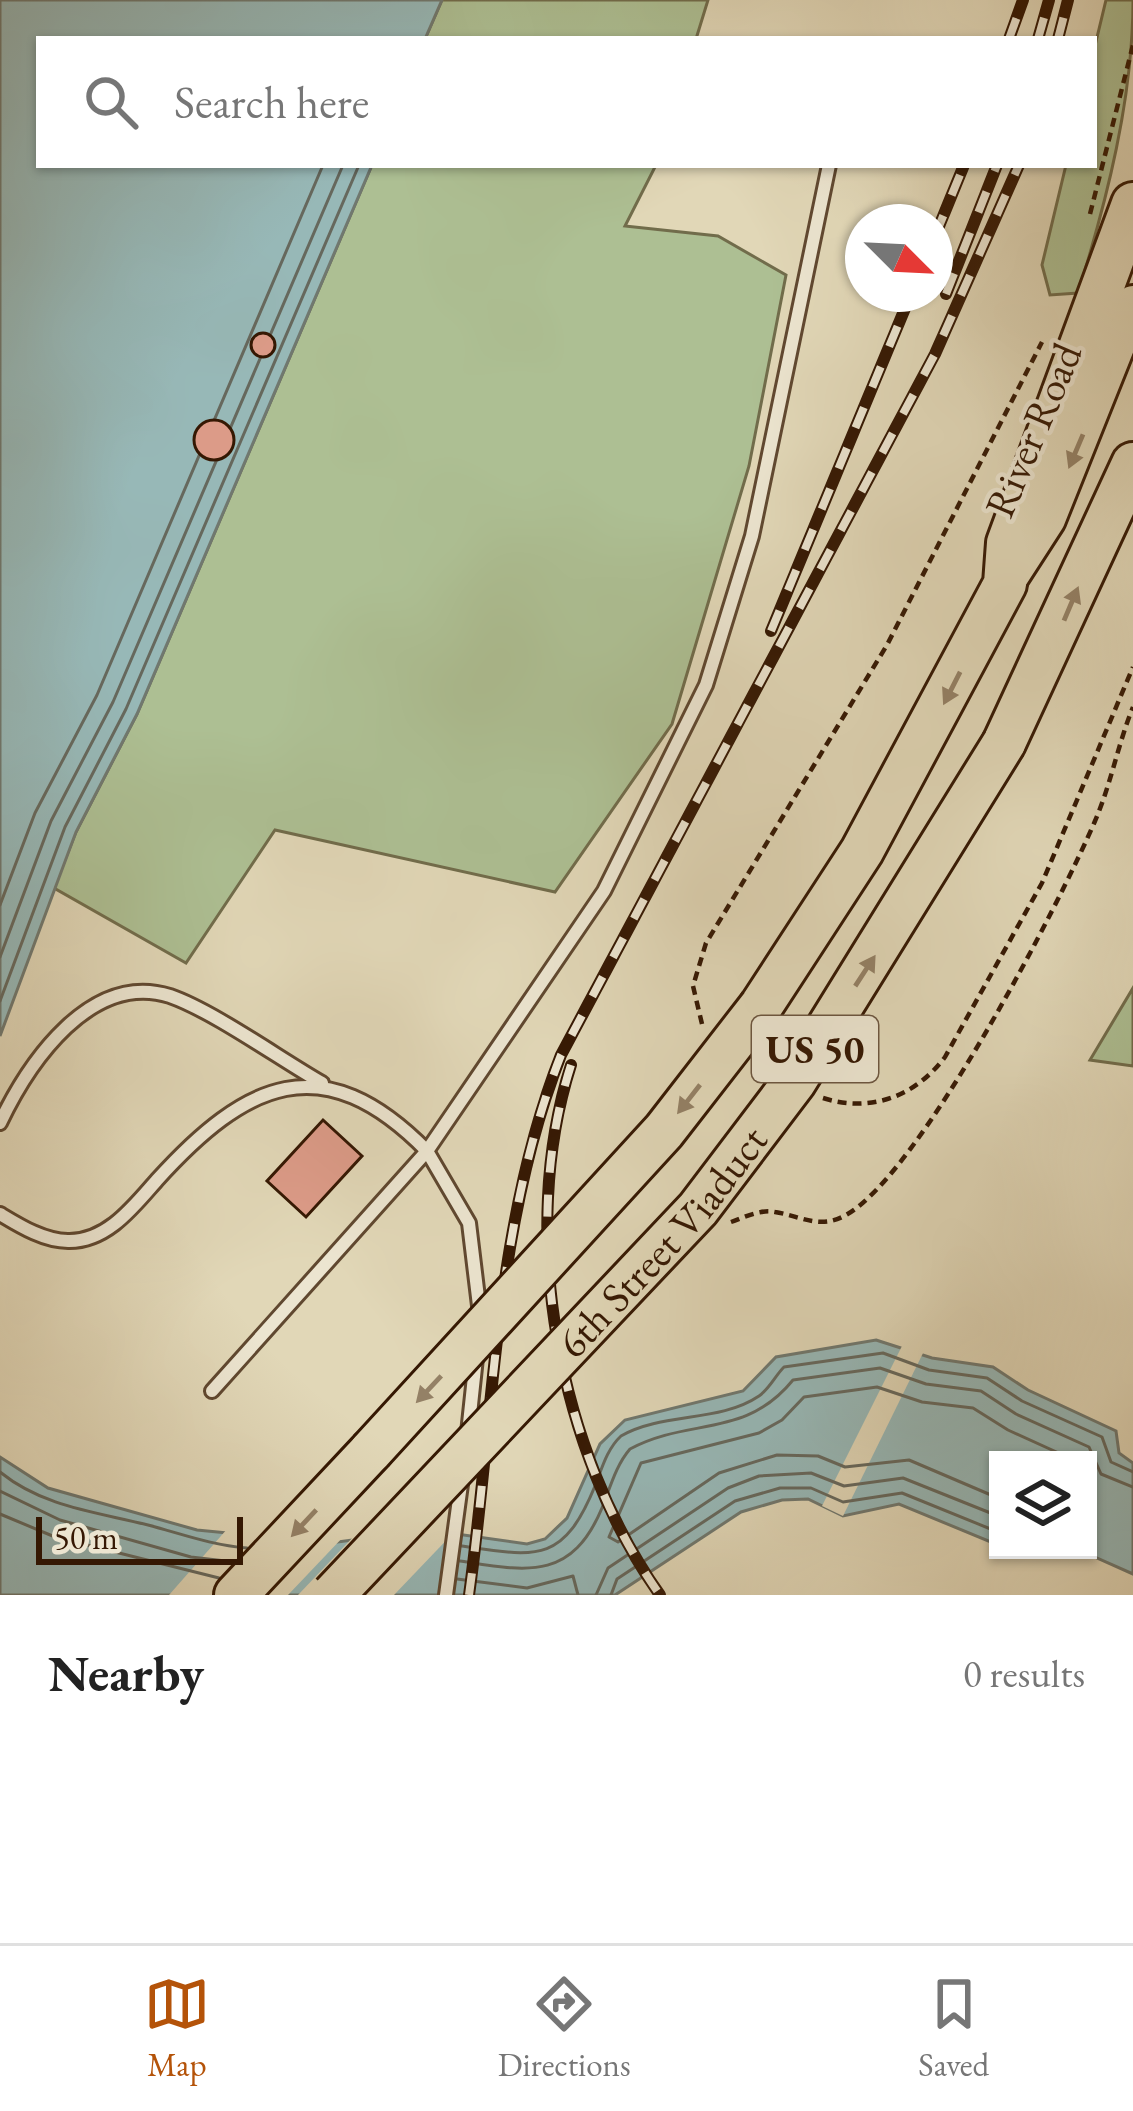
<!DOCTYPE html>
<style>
:root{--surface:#fff;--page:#f6f6f6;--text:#222;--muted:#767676;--line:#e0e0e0;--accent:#b45309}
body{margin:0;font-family:"EB Garamond",serif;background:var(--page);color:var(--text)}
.controls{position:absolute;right:36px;bottom:36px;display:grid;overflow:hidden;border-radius:0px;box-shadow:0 3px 9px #0004}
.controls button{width:108px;height:108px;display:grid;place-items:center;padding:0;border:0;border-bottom:3px solid var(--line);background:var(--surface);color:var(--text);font:60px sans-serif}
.compass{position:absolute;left:845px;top:204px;width:108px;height:108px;border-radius:50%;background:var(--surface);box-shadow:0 3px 9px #0004;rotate:114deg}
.scale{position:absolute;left:36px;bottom:30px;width:207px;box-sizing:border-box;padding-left:12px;border:6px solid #351803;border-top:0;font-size:33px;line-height:42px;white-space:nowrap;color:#351803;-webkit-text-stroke:9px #ece5d0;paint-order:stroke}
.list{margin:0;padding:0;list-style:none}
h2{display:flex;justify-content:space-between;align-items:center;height:156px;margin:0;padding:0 48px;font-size:51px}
h2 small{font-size:39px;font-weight:400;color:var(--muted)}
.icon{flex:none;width:66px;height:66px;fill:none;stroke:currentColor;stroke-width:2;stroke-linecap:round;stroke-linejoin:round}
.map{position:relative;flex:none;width:1133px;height:1595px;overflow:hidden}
.search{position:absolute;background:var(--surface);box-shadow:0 3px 9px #0004;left:36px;right:36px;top:36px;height:132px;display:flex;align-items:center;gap:30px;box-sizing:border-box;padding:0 42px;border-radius:0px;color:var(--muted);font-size:45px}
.sheet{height:348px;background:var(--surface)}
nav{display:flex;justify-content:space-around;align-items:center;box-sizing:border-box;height:168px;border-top:3px solid var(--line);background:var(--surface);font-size:33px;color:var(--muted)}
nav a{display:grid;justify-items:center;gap:6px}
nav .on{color:var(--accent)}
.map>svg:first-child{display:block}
.green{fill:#adbf93;stroke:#716c4b;stroke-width:3}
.water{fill:#97b8b7;stroke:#70786f;stroke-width:3}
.pier{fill:#e1d7b7}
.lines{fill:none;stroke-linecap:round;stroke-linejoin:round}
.shore{stroke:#66685d;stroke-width:3}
.building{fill:#dc9b88;stroke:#351803;stroke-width:3}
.service-casing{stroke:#604830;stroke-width:18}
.primary-casing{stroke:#351803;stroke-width:42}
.motorway-casing{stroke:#351803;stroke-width:48}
.path{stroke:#351803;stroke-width:4.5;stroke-dasharray:9 6;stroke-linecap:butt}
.service{stroke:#ece5d0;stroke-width:12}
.primary{stroke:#e1d7b7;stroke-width:36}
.motorway{stroke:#e1d7b7;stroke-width:42}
.rail-casing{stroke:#351803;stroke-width:12}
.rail{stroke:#ece5d0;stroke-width:8;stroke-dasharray:22;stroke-linecap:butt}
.motorway-bridge-casing{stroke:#351803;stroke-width:48;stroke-linecap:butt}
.motorway-bridge{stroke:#e1d7b7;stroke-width:42}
.oneway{fill:#948166}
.labels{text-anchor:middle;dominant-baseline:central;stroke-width:9;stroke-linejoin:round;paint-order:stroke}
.shield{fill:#ece5d0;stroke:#6c5640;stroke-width:3}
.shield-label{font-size:39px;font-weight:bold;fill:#351803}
.street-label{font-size:42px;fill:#351803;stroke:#ece5d0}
</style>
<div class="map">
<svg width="1133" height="1595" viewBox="0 0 1133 1595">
<rect width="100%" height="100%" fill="#e1d7b7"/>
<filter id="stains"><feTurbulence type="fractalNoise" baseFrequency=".00167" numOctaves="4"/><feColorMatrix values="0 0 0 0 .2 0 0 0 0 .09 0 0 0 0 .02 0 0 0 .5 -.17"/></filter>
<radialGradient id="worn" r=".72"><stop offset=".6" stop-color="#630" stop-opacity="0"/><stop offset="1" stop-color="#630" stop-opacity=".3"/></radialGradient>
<!-- green -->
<g class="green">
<path d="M442,0H708L696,39H425Z"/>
<path d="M1106,0H1133C1133,98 1107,200 1078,293L1050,295L1042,265L1066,165H1094V50Z"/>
<path d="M372,165H656L625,226L718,236L786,275L749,466L672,724L555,892L275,830L186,963L54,888L76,832L137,714Z"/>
<path d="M1133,988V1066L1090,1060Z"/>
</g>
<!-- water -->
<g class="water">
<path d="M0,0H442L425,39H39V165H372L137,714L76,832L0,1036Z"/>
<path d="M876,1340L932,1358L993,1367L1028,1390L1116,1431L1119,1453L1133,1463V1574L1079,1550H1088V1460H998V1545L899,1504L843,1516L808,1499L782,1500L741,1512L615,1595H0V1457L48,1488L197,1530L330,1543L428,1530L527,1544L545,1539L567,1518L600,1444L625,1420L743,1391L776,1357Z"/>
</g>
<!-- pier -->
<g class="pier">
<path d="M904,1342L925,1349L843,1516L822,1506Z"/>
<path d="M427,1524L458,1528L394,1595H298L356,1534Z"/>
<path d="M228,1528L330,1537L345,1535L288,1595H169Z"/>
</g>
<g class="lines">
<!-- shore -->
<g class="shore">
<path d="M0,905L35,813L97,695L323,165"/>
<path d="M0,957L51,821L113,702L343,165"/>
<path d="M0,1001L65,827L126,709L359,165"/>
<path d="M0,1472C43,1507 96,1512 148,1525C182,1534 211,1545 247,1548"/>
<path d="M0,1491L60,1520L191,1557L234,1562"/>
<path d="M998,1498L909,1460L845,1467L818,1456L777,1455L719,1473L618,1542L609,1537L641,1463L759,1433L782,1420L804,1397L877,1387L922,1402L973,1408L1008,1430L1074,1460"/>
<path d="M0,1514L55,1537L219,1578"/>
<path d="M462,1546C537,1557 563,1564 595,1486C602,1468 607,1449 621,1436C663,1412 719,1423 759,1396C770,1388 775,1376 784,1367L883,1353L929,1370L987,1378L1022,1401L1102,1437L1111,1462L1133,1472"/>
<path d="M460,1561C526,1571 571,1582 602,1508C610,1488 616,1465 630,1449C690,1417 745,1439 793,1380L880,1368L926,1384L981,1391L1016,1414L1089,1447L1101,1474L1133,1487"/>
<path d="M457,1579L527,1588L573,1576L578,1595"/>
<path d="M596,1595L608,1568L728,1488L759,1476L811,1473L844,1486L903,1478L998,1516"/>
<path d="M611,1595L617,1579L735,1501L780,1488H811L843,1502L902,1493L998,1532"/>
</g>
</g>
<!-- building -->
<g class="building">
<circle cx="263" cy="345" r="12"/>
<circle cx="214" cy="440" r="20"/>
<path d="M323,1120L362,1156L306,1217L267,1181Z"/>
</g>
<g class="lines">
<defs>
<g id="service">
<path d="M0,1123C29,1062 91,971 170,996C213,1011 280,1059 322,1083"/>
<path d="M0,1214C20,1226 44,1241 68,1241C107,1242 134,1206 157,1180C245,1083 322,1044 427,1151L604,891L706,685L752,536L829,165"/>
<path d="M212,1391L427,1151L469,1223L480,1314"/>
<path d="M468,1433L476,1358"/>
<path d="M446,1595L462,1477"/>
</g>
<path id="primary" d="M1005,584L1047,519L1133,304"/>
<g id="motorway">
<path d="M1004,743L1133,464"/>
<path d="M761,1006L862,851L1005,584L1008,543L1133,204"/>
<path d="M236,1595L371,1451"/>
</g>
</defs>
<!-- service casing -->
<use href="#service" class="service-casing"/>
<!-- primary casing -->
<use href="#primary" class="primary-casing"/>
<!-- motorway casing -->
<use href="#motorway" class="motorway-casing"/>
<!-- path -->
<g class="path">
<path d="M1090,214L1133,45"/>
<path d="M702,1024L693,986L706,943L887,645L1042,342"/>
<path d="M823,1098C870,1113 915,1097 945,1057L1042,883L1133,667"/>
<path d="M731,1222C745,1217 761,1209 775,1212C801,1216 820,1230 846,1215C920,1174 1059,905 1095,821C1111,784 1118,744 1133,707"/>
</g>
<!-- service -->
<use href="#service" class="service"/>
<!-- primary -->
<use href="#primary" class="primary"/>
<!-- motorway -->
<use href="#motorway" class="motorway"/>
<defs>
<g id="rail">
<path d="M1009,39L1023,0"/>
<path d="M1038,39L1049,0"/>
<path d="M1058,39L1068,0"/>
<path d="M935,236L964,165"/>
<path d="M946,294L997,165"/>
<path d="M771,631L911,294"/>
<path d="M571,1065C517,1233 559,1453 660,1595"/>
<path d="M469,1595C494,1416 494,1225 561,1055L935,354L1019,165"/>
</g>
</defs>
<!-- rail casing -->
<use href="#rail" class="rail-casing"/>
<!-- rail -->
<use href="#rail" class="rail"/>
<defs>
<g id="motorway-bridge">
<path d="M371,1451L664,1131L761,1006"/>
<path id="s1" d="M333,1595L698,1209L795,1081L1004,743"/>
</g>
</defs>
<!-- motorway-bridge casing -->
<use href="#motorway-bridge" class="motorway-bridge-casing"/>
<!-- motorway-bridge -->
<use href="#motorway-bridge" class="motorway-bridge"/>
</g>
<!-- one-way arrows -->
<defs><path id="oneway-solid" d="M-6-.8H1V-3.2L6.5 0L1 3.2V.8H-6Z" transform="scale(3)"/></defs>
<g class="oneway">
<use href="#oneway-solid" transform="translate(1076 451) rotate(113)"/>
<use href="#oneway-solid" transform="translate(1071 604) rotate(-67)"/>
<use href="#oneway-solid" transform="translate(952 688) rotate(117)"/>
<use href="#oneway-solid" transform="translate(865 971) rotate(-57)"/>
<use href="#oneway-solid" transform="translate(689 1099) rotate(128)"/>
<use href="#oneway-solid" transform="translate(429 1389) rotate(133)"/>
<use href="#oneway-solid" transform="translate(304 1523) rotate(133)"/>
</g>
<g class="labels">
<!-- shield labels -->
<rect class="shield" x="752" y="1016" width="126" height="66" rx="9"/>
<g class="shield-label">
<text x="815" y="1049">US 50</text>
</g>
<!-- street labels -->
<g class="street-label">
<text transform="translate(1033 430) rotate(-67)">River Road</text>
<text stroke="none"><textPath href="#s1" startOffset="483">6th Street Viaduct</textPath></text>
</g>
</g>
<rect width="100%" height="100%" filter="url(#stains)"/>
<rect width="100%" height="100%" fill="url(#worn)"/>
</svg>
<div class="controls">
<button><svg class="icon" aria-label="layers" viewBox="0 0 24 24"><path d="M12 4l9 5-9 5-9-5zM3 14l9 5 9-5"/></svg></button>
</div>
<svg class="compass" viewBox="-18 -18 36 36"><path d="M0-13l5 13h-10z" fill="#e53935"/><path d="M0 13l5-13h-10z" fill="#767676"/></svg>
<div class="scale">50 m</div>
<div class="search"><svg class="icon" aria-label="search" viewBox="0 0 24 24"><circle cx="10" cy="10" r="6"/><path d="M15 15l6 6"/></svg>Search here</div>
</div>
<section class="sheet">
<h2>Nearby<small>0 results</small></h2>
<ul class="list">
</ul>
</section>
<nav>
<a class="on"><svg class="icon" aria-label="map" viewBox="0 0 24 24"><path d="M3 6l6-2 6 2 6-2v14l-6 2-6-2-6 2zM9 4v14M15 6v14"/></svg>Map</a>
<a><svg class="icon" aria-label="directions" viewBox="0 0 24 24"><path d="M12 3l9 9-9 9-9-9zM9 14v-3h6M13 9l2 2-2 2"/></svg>Directions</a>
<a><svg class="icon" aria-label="saved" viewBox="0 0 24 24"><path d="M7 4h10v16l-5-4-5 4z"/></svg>Saved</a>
</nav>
